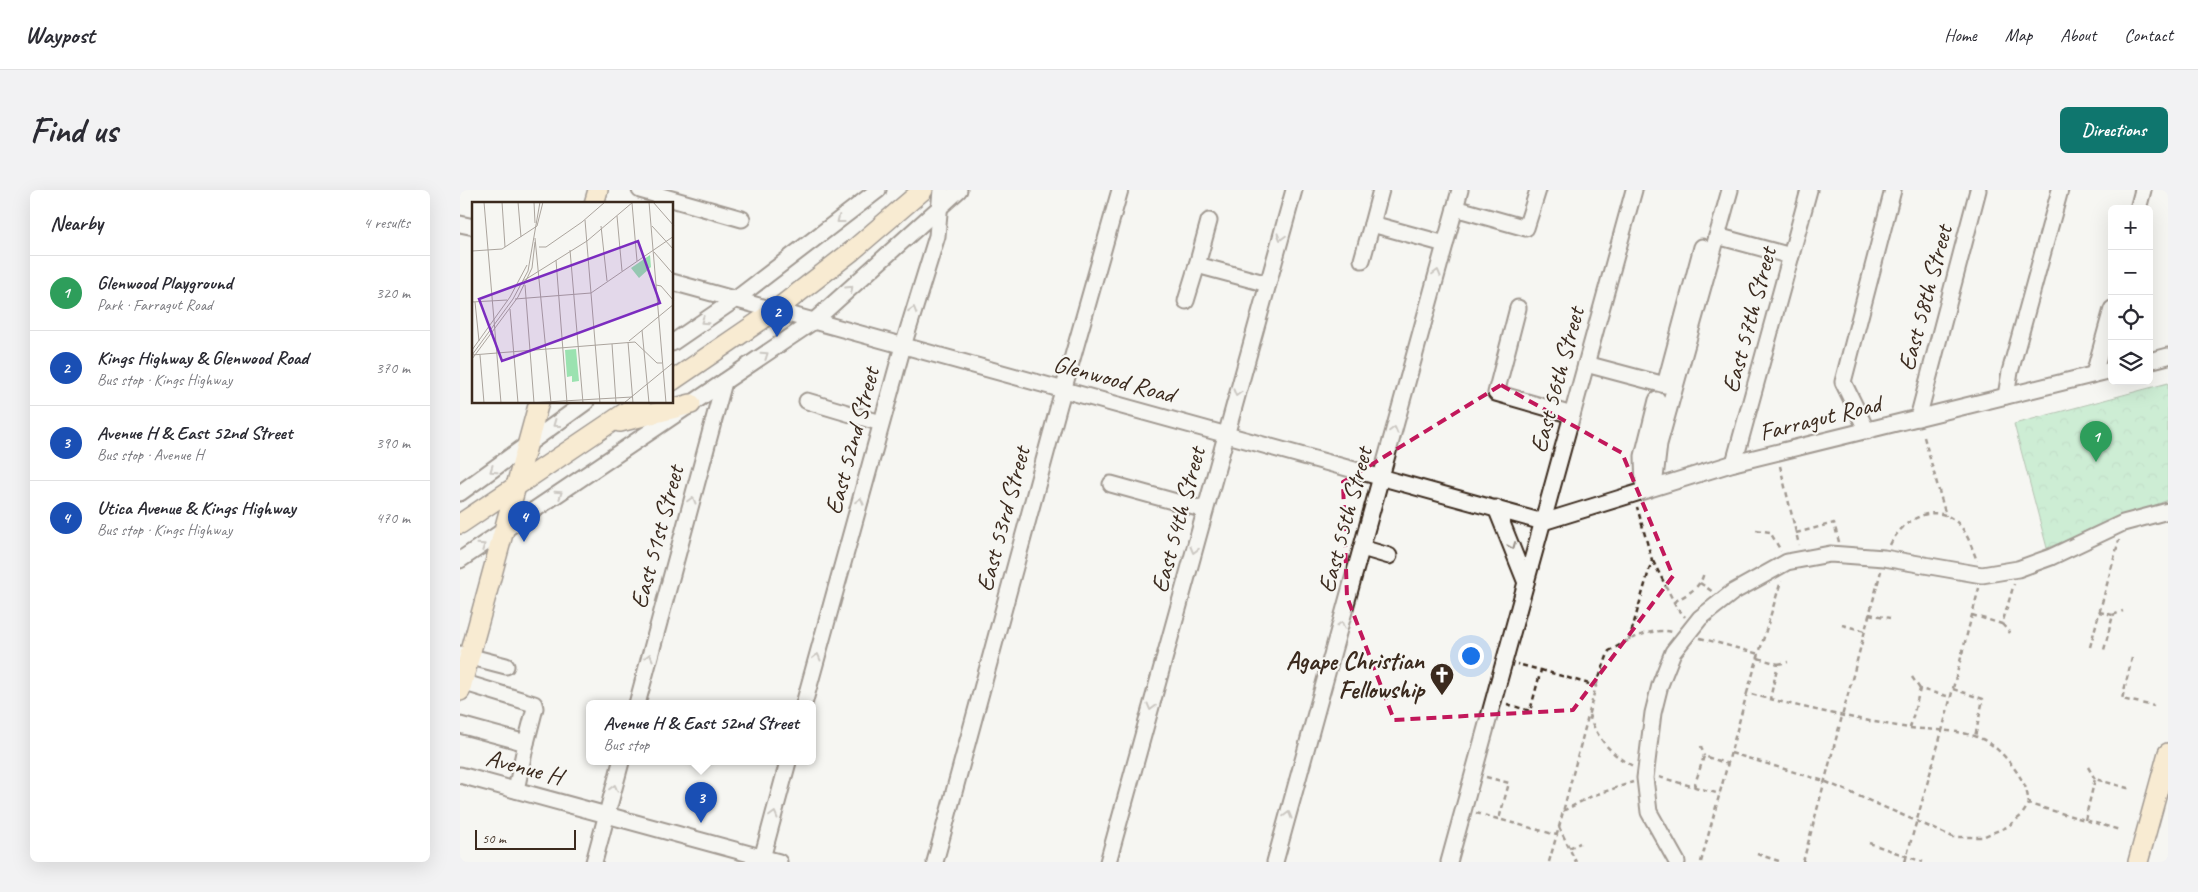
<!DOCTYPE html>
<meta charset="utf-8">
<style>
:root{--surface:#fff;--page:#f2f2f3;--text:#2b2b33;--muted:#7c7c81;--line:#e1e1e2;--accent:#0f766e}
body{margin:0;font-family:Caveat,sans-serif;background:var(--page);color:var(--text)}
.controls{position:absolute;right:15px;top:15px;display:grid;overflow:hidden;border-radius:8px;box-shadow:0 5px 20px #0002}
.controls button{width:45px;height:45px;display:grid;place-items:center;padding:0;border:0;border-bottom:1px solid var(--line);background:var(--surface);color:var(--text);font:25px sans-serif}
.scale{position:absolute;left:15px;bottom:12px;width:101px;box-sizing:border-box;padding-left:5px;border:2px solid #3b2a1e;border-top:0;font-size:14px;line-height:18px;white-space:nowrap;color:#3b2a1e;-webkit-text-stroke:4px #f6f6f2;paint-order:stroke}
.you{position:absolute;left:1010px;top:465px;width:18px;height:18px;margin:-12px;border:4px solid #fff;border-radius:50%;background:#1a73e8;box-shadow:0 0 0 8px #1a73e833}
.badge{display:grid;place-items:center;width:32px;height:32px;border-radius:50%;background:var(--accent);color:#fff;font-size:16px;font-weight:700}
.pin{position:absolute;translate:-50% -41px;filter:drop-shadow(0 1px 2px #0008)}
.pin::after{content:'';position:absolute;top:26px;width:18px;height:15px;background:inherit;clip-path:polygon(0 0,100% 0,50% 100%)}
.popup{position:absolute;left:126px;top:510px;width:230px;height:65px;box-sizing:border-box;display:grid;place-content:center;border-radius:8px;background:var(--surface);filter:drop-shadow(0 1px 4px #0005);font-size:16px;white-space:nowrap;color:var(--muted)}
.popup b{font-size:19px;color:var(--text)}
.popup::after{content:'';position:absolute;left:50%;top:100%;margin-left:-10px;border:10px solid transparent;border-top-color:var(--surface)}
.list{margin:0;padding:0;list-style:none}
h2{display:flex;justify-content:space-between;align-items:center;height:65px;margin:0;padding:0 20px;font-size:21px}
h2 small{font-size:16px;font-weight:400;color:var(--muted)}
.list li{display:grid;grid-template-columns:32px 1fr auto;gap:15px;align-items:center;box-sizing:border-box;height:75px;padding:0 20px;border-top:1px solid var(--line)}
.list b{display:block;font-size:19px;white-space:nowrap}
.list p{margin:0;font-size:16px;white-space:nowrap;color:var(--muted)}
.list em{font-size:16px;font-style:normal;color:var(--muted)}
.icon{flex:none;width:28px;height:28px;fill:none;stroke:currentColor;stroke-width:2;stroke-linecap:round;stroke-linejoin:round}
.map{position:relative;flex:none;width:1708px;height:672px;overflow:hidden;border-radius:8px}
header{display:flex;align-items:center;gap:30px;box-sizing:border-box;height:70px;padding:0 25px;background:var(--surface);border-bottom:1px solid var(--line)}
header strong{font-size:24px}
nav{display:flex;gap:28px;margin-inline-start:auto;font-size:18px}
.intro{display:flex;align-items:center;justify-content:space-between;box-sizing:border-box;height:120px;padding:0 30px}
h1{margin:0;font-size:35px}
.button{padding:12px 22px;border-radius:8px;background:var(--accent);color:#fff;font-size:18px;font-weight:700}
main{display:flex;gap:30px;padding:0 30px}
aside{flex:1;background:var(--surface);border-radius:8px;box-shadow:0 5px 20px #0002}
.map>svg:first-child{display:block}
.forest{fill:url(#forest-crowns);stroke:#6b8667}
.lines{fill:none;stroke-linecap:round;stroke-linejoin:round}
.minor-casing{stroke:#3b2a1e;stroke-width:19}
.major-casing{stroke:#3b2a1e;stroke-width:22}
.path{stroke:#3b2a1e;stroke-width:2.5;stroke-dasharray:5 4;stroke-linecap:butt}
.minor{stroke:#f6f6f2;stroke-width:15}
.major{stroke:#faddab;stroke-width:19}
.oneway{stroke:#989088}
.marked{fill:none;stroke:#c2185b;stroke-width:4;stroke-dasharray:10 6;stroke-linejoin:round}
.labels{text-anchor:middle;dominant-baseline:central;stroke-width:4.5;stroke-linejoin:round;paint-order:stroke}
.street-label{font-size:25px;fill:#3b2a1e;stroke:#f6f6f2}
.poi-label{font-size:25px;font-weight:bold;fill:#3b2a1e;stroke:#f6f6f2;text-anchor:end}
.inset-road{fill:none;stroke:#aba49d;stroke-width:1}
.view{fill:#7b2cbf;fill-opacity:0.15;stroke:#7b2cbf;stroke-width:2.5}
.inset-edge{fill:none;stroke:#3b2a1e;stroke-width:2.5}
</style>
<header>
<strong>Waypost</strong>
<nav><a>Home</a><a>Map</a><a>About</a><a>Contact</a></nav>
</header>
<div class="intro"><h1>Find us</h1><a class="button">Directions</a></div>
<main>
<aside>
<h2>Nearby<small>4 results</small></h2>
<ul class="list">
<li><span class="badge" style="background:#2e9e5b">1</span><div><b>Glenwood Playground</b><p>Park · Farragut Road</p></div><em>320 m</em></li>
<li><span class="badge" style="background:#1a4fb4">2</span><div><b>Kings Highway &amp; Glenwood Road</b><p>Bus stop · Kings Highway</p></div><em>370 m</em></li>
<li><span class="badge" style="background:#1a4fb4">3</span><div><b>Avenue H &amp; East 52nd Street</b><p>Bus stop · Avenue H</p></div><em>390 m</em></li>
<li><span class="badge" style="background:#1a4fb4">4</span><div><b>Utica Avenue &amp; Kings Highway</b><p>Bus stop · Kings Highway</p></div><em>470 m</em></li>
</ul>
</aside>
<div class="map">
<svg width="1708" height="672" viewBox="0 0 1708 672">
<defs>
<pattern id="forest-crowns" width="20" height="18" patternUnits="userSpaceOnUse" patternTransform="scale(1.25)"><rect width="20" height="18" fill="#9be2b0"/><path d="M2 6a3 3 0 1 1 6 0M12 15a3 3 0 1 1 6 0" fill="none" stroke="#86c297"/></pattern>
</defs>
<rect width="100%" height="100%" fill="#f6f6f2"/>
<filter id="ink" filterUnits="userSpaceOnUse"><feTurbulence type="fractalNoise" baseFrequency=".02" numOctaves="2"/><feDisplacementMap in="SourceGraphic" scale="10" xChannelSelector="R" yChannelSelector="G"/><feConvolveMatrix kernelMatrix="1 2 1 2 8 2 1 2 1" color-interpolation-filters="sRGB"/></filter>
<g filter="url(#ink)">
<!-- forest -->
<path class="forest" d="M1708,193V310L1587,358L1554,234Z"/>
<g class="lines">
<defs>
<g id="minor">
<path d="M180,0L282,29"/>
<path d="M995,18L1066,38L1078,0"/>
<path d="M1678,19L1683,0"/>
<path d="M749,31L737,75L808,94"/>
<path d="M0,34L14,37"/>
<path d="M912,34L921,0"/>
<path d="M1257,46L1331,66"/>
<path d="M902,70L912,34L985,54"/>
<path d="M212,92L1083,332"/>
<path d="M726,111L737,75"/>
<path d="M1058,118L1036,203L1112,225"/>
<path d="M212,153L276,109L418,0"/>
<path d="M1689,171L1708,166"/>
<path d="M1126,174L1205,195L1242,57"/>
<path d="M1634,184L1652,119"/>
<path d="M1546,206L1550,182L1600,0"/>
<path d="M347,211L421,233"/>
<path d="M1458,228L1518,0"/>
<path d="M1407,241L1383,192L1433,0"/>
<path d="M1274,273L1349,0"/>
<path d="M651,294L745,320"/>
<path d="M1194,297L1199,254L1270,0"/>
<path d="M1184,300L1183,266L1197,210"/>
<path d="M0,303L126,212"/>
<path d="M1036,318L1066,393"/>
<path d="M1083,332L1274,273L1652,180"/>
<path d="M902,358L929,366"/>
<path d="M0,370L354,131L499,0"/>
<path d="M0,464L46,476"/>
<path d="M2,492L74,514L75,518L66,553"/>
<path d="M177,514L264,192"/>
<path d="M344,514L443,156L477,46L481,0"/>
<path d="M0,535L66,553L56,600"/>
<path d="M0,585L319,672"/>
<path d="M134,672L161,572"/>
<path d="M301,672L328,572"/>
<path d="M475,672L599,215L660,0"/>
<path d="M648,672L834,0"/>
<path d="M815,672L1000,0"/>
<path d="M989,672L1174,0"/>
<path d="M1217,672L1189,622L1185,588L1193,523L1200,495L1213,462L1240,428L1273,402L1327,372L1370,364L1424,368L1522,385L1558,379L1591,367L1663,333L1708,321"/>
</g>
<g id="major">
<path d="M134,14L138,0"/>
<path d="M212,191L316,120L392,61L463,0"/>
<path d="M160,232L231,214"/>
<path d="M0,334L181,212"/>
<path d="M0,501L79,212"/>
<path d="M1678,672L1708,563"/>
</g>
</defs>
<!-- minor casing -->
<use href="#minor" class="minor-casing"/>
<!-- major casing -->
<use href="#major" class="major-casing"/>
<!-- path -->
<g class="path">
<path d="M1464,247L1486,326"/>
<path d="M1320,276L1339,355"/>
<path d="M1296,340L1310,342L1321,361"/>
<path d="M1336,343L1374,333L1379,352"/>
<path d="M1430,355C1440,333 1471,312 1494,330C1506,338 1512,358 1517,371"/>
<path d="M1193,371L1216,416L1225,427"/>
<path d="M1240,393L1253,402"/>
<path d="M1214,412C1227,404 1242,398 1244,381"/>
<path d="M1639,422L1653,425L1644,460"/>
<path d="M1409,424L1430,428"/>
<path d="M1512,425L1542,434L1554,394"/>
<path d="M1653,425L1663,421"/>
<path d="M1542,434L1550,443"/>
<path d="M1382,435L1405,441"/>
<path d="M1240,448L1299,464"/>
<path d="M1169,450L1192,370L1177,317"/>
<path d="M1630,457L1659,350"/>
<path d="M1298,468L1318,474L1310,509"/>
<path d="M1672,468L1662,509L1694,516"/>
<path d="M1318,474L1328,472"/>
<path d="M1081,480L1136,496L1099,637"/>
<path d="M1452,487L1460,499"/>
<path d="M1136,496L1149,461C1169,450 1189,437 1213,442"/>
<path d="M1493,499L1523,509L1515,547"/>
<path d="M1287,503L1321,391"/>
<path d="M1047,514L1070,521L1081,480L1057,474"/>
<path d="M1129,525C1137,548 1151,565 1173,576"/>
<path d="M1450,538L1460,499L1491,507"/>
<path d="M1241,556L1244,566"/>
<path d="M1271,563L1364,591L1493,647H1522L1547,637L1561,626L1569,614"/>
<path d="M1628,577L1635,589"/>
<path d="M1026,587L1049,593L1039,629"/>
<path d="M1199,587L1260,604"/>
<path d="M1234,597L1244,566L1268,574"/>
<path d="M1103,621L1132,606L1173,592"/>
<path d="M1016,623L1097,645"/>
<path d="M1625,630L1635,589L1671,599"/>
<path d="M1409,653L1463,672"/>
<path d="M1109,658L1120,653"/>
<path d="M1297,664L1322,672"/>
<path d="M1089,672L1099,637L1116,672"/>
<path d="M1241,672L1287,503C1339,517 1390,528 1443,537C1468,541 1498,538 1522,549C1539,557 1556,578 1565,596C1567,601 1568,608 1569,614L1660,640"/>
<path d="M1343,672L1421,381"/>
<path d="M1445,672L1482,541L1519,398"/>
</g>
<!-- minor -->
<use href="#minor" class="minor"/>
<!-- major -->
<use href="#major" class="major"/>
</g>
<!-- one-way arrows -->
<defs><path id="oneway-chevron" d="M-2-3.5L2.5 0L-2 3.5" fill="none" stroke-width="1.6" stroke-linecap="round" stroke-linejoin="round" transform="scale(1.25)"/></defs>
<g class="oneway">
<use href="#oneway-chevron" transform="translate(380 30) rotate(142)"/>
<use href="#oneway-chevron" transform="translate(821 47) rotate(106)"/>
<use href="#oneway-chevron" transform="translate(977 83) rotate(-75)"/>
<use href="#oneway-chevron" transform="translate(390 99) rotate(-43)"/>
<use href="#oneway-chevron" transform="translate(453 120) rotate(-73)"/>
<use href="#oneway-chevron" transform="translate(244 131) rotate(146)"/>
<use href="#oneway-chevron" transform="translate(305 165) rotate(-34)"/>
<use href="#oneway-chevron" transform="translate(777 203) rotate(106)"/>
<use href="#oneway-chevron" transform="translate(96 234) rotate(144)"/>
<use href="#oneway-chevron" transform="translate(934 240) rotate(-75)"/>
<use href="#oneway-chevron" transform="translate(33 280) rotate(145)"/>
<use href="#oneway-chevron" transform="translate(99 304) rotate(-34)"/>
<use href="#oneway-chevron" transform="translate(232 310) rotate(-75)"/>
<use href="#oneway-chevron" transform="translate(400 311) rotate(-75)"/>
<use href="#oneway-chevron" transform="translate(22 356) rotate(-34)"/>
<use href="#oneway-chevron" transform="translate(1052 356) rotate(68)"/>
<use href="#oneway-chevron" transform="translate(734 360) rotate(105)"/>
<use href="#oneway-chevron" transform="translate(881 435) rotate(-75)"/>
<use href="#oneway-chevron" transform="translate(189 467) rotate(-75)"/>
<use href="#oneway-chevron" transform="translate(357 467) rotate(-75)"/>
<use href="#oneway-chevron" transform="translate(691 517) rotate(105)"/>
<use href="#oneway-chevron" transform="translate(154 598) rotate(-75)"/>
<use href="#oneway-chevron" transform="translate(314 625) rotate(-75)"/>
<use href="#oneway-chevron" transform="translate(828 625) rotate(-75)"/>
</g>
</g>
<!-- marked area -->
<path d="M0 0H1708V672H0ZM1041,195L1162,263L1213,386L1113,520L934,530L887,407L883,292Z" fill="#f6f6f2" fill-opacity=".55" fill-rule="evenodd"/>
<path class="marked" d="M1041,195L1162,263L1213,386L1113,520L934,530L887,407L883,292Z"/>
<!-- icons -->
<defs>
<symbol id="church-pin" viewBox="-11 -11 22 30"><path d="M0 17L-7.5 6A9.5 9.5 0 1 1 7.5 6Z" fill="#3b2a1e" stroke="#f6f6f2"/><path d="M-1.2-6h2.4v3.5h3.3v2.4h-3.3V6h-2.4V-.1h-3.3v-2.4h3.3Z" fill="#fff"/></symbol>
</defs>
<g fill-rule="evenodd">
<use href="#church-pin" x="968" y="471" width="28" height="38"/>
</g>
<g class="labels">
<!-- street labels -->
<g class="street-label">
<text transform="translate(1465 108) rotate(-75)">East 58th Street</text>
<text transform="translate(1289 130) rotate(-75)">East 57th Street</text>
<text transform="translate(654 189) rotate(15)">Glenwood Road</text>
<text transform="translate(1097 190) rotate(-75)">East 56th Street</text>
<text transform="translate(1360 228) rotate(-14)">Farragut Road</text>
<text transform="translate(392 251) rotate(-75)">East 52nd Street</text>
<text transform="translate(543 329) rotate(-75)">East 53rd Street</text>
<text transform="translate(718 330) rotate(-75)">East 54th Street</text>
<text transform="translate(885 330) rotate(-75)">East 55th Street</text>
<text transform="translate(197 347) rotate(-75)">East 51st Street</text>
<text transform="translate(64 577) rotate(15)">Avenue H</text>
</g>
<!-- poi labels -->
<g class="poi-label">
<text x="964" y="471">Agape Christian<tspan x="964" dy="29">Fellowship</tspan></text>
</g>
</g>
<!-- overview -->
<g transform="translate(12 12)">
<rect width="201" height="201" fill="#f6f6f2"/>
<path d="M178,53L179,65L167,76L159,66ZM104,147L107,179L100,180V174L95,175L93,148Z" fill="#9be2b0"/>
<path class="inset-road" d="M12,0L29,201M30,0L33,45M46,0L49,35M62,0L63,21M177,0L194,201M181,0L202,24M160,1L165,59M145,14L150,69M113,18L128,201M129,24L135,79M180,24L202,48M63,36L79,201M67,45H74L110,20L133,0M98,48L111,201M0,49L30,47L65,24L71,0M182,50L202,73M84,58L95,201M51,79L115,39L161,0M53,83L62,201M184,83L189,84L202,99M119,91L202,34M43,97L119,91M0,100L35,98M3,100L7,139M38,107L46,201M170,128L177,201M157,139L202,102M156,140L161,201M163,140L185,161H190M140,142L144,201M0,148L38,95L55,63M0,153L163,140M0,153L41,97L56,69L68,0M8,153L12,201M0,157L46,95L60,66L63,40M56,201L160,195M152,201L202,160"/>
<path class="view" d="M166,39L188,101L30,159L7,97Z"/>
<rect width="201" height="201" class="inset-edge"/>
</g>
</svg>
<div class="controls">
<button>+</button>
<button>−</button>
<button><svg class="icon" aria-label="locate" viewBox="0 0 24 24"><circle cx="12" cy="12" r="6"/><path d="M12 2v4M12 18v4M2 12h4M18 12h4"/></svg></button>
<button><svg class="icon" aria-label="layers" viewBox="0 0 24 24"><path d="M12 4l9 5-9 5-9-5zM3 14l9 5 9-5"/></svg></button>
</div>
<div class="scale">50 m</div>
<div class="you"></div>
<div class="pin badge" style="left:1636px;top:272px;background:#2e9e5b">1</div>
<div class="pin badge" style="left:317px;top:147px;background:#1a4fb4">2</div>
<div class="pin badge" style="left:241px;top:633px;background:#1a4fb4">3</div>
<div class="popup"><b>Avenue H &amp; East 52nd Street</b>Bus stop</div>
<div class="pin badge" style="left:64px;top:352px;background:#1a4fb4">4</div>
</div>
</main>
